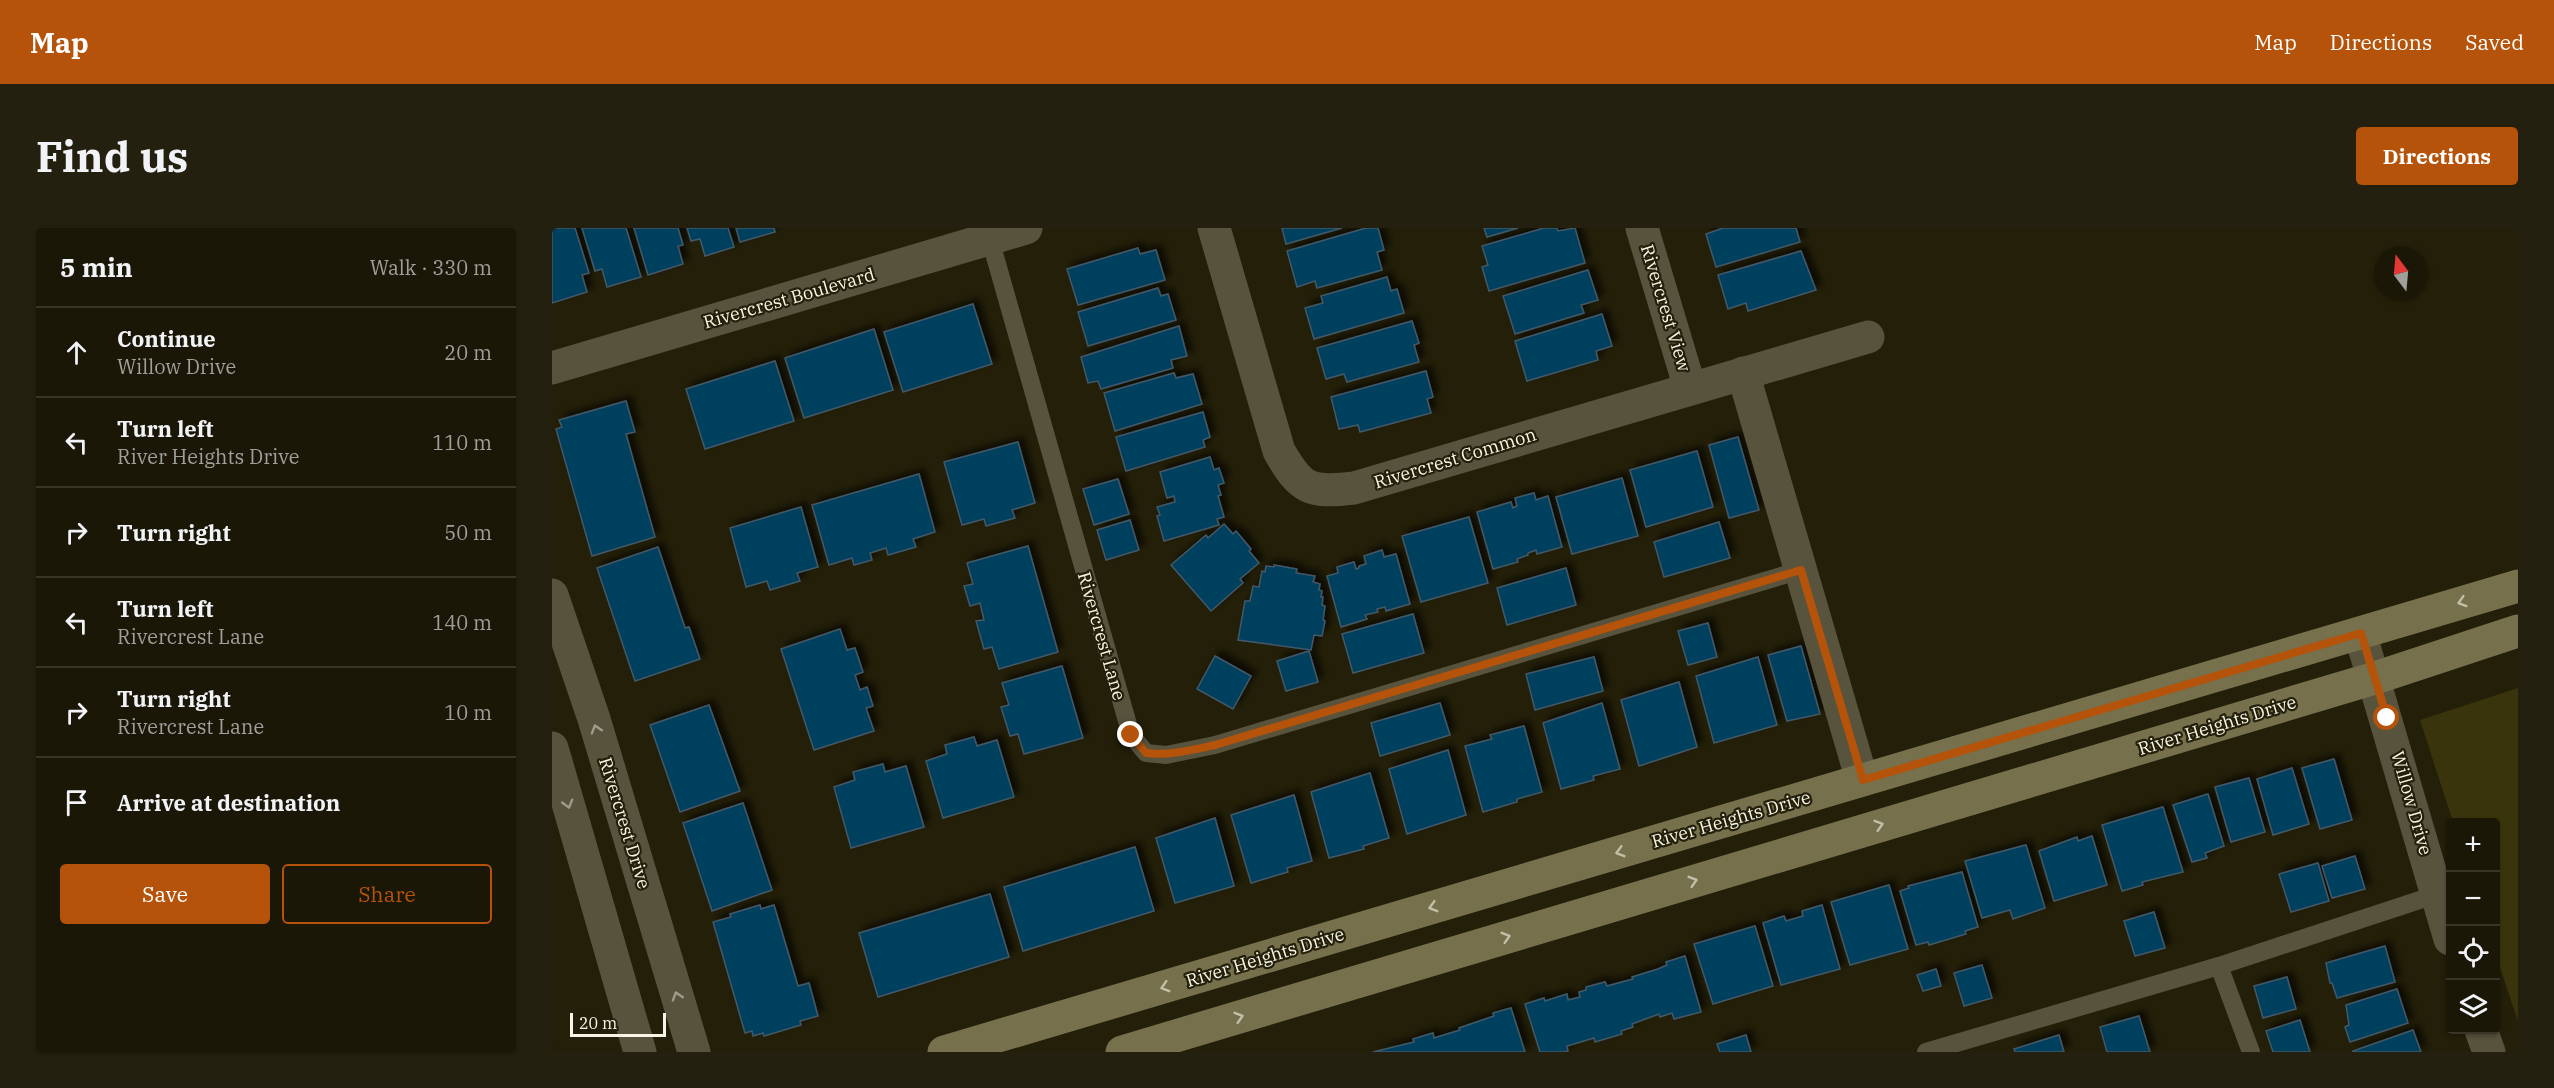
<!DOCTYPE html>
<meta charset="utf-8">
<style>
:root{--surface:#1a1706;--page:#232010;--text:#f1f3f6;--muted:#9f9f9b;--line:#383628;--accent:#b45309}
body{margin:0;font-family:"IBM Plex Serif",serif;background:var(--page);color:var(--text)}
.controls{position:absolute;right:18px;bottom:18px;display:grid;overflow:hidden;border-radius:6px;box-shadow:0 2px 4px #0004}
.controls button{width:54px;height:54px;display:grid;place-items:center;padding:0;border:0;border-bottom:2px solid var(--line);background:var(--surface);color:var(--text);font:30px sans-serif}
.compass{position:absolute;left:1822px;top:18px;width:54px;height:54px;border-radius:50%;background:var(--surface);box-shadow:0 2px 4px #0004;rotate:344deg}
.scale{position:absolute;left:18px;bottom:15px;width:96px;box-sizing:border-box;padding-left:6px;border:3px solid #f7f5e6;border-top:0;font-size:16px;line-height:21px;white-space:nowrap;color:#f7f5e6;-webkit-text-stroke:4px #231f08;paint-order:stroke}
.stop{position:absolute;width:18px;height:18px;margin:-14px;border:4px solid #b45309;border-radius:50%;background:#fff}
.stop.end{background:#b45309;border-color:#fff;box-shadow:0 2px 6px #0008}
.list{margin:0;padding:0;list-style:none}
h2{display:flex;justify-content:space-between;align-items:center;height:78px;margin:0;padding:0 24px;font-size:26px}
h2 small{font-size:20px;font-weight:400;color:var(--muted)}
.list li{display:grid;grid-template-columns:39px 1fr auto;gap:18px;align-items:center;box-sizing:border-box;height:90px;padding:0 24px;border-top:2px solid var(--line)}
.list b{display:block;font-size:22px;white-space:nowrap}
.list p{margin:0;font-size:20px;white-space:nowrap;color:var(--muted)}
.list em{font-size:20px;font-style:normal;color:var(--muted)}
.actions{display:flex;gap:12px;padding:18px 24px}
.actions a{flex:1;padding:14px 0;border:2px solid var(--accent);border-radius:6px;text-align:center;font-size:21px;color:var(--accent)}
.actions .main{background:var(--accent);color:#fff}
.icon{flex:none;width:33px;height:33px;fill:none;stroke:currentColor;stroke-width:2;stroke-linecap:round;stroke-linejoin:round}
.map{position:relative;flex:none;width:1966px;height:824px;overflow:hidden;border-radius:6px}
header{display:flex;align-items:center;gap:36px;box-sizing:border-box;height:84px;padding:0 30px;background:var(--accent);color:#fff}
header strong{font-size:28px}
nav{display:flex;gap:33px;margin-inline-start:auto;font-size:21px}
.intro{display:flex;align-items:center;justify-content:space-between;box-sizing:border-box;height:144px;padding:0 36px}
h1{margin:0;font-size:42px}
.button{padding:15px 27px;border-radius:6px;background:var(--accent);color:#fff;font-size:21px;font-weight:700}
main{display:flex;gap:36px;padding:0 36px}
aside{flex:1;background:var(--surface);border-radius:6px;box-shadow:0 2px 4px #0004}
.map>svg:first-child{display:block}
.green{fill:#3a340c}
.building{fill:#013f5e;stroke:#425969;stroke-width:1.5;filter:url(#shadow)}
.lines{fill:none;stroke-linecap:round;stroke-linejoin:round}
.lane{stroke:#57533d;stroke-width:18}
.street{stroke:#57533d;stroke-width:33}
.secondary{stroke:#76704c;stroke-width:33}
.oneway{stroke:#c3c0a8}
.oneway2{stroke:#9f9c89}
.route{stroke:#b45309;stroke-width:8}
.labels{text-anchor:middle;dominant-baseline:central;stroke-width:4.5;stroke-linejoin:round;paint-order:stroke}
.street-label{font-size:18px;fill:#f7f5e6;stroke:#231f08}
</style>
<header>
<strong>Map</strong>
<nav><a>Map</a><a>Directions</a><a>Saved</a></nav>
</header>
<div class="intro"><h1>Find us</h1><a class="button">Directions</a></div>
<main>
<aside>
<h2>5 min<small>Walk · 330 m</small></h2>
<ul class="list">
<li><svg class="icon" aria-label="ahead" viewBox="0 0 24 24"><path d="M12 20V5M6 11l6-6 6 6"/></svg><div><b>Continue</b><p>Willow Drive</p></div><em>20 m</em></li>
<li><svg class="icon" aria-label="left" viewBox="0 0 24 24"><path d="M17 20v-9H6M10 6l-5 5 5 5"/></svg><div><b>Turn left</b><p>River Heights Drive</p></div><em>110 m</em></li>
<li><svg class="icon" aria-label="right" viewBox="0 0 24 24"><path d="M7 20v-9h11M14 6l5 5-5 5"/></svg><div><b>Turn right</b></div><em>50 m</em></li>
<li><svg class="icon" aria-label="left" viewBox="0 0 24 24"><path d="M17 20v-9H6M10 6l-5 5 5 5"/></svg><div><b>Turn left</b><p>Rivercrest Lane</p></div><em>140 m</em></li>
<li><svg class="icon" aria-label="right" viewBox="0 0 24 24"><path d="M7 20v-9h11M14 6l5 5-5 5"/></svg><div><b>Turn right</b><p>Rivercrest Lane</p></div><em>10 m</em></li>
<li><svg class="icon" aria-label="arrive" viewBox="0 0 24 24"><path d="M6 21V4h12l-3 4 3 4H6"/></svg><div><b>Arrive at destination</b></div></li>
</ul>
<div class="actions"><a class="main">Save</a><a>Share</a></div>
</aside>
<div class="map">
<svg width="1966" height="824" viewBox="0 0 1966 824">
<defs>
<filter id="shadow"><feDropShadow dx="5.5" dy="-5.5" stdDeviation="3" flood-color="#0009"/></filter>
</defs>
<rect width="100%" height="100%" fill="#231f08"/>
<!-- green -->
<path class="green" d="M1966,460V793L1944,728V594H1901L1868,492Z"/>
<!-- building -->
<g class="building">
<path d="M0,0H23L37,45L30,47L35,64L0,75Z"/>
<path d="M30,0H74L89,49L55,59L50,41L43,43Z"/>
<path d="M82,0H126L131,17L126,18L131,36L96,47Z"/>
<path d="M135,0H176L182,19L153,28L148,11L139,13Z"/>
<path d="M184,0H222L223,4L188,14Z"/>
<path d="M730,0H790L734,16Z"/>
<path d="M814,0H826L832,22L825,24L830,42L765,60L763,53L745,59L735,23Z"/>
<path d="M932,0H966L935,9Z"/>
<path d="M992,0H1005L1006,3L1023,0L1033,35L937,63L930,39L936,37L930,18Z"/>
<path d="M1171,0H1244L1248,14L1164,39L1154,6Z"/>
<path d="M586,20L588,26L604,22L613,52L526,77L515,41Z"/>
<path d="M1249,23L1264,62L1196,83L1194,75L1176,81L1166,47Z"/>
<path d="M1036,42L1046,72L1029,77L1032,85L963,106L951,68Z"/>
<path d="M835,49L839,63L845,61L852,85L762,111L753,80L771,75L769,68Z"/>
<path d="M606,60L609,68L616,66L624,92L536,118L526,84Z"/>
<path d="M421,76L440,136L351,164L332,104Z"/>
<path d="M1050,86L1060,118L1044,123L1046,132L975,153L963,113Z"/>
<path d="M860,93L867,115L862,117L867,134L795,154L792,146L774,151L765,120Z"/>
<path d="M627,98L635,128L619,132L621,140L549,161L546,153L536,155L529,129Z"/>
<path d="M322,101L341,162L252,190L233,130Z"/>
<path d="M223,133L242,193L153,221L134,161Z"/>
<path d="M874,143L881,169L875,171L879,185L808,204L806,197L787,201L779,169Z"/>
<path d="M622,145L624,150L641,146L650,176L563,203L552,165Z"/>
<path d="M74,173L83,204L74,206L103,309L40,328L4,201L10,199L7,192Z"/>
<path d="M651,184L658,209L651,212L653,219L574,243L564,209Z"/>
<path d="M1186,209L1207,282L1177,290L1157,217Z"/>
<path d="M466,214L483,275L460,282L463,290L434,298L432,291L410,297L392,234Z"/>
<path d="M1145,223L1161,279L1094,299L1078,242Z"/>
<path d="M658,229L662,242L667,240L672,255L666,257L669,267L666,268L672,289L665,291L667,297L612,313L605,288L608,287L605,279L623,274L622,268L615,270L608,244Z"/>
<path d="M367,246L383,304L361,311L364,319L336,327L334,320L318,325L320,332L302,337L300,330L277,337L260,277Z"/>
<path d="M1070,250L1086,308L1020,326L1004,269Z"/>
<path d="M566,251L577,286L542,297L531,261Z"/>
<path d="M982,265L984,272L996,268L1010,319L985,326L984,322L976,325V327L965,331L966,334L941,341L925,284L959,274L961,280L965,278L963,270Z"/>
<path d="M249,279L266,339L245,345L248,353L218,362L215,353L194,359L178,300Z"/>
<path d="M917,289L936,355L869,374L850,308Z"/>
<path d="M578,292L587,322L554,332L545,302Z"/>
<path d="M1167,294L1178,330L1112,349L1102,314Z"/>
<path d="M672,296L681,306L684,303L699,321L697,323L707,335L688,351L691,355L659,383L619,337L654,307L656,310Z"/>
<path d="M476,318L506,424L447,441L440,419L432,421L424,393L432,392L428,375L418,378L412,358L421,356L415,335Z"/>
<path d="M106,319L133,400L137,399L148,431L83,453L45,340Z"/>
<path d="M830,322L832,329L844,326L858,376L834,383L833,379L825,381L826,384L813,387L815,391L789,399L775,348L786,345L785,339L802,334L804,341L807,340V338L814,336L812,328Z"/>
<path d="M722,337L745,341L744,345L763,348L761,354L768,356L767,362L770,363L769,369H771L770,377L773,378L771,392L773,393L770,408L762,407L759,422L686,412L693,373H698L701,358L707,359L710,343L713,344L714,338L722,339Z"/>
<path d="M1014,340L1024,377L955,397L945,360Z"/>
<path d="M861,386L872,425L801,445L790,406Z"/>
<path d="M1156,395L1165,429L1136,437L1126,403Z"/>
<path d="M288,401L295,422L303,420L311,444L303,447L308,462L315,459L321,478L314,480L322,503L262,522L229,421Z"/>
<path d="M1249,418L1268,486L1235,493L1216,427Z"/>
<path d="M757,423L766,454L734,463L725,433Z"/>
<path d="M663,428L699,448L681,481L645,461Z"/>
<path d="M1042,429L1051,463L983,482L974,446Z"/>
<path d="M1206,429L1225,497L1162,515L1144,448Z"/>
<path d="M510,438L531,510L472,526L466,506L458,508L449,479L457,477L450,455Z"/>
<path d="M1127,454L1145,519L1087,538L1069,472Z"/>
<path d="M888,475L898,507L828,528L819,495Z"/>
<path d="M1050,475L1068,541L1041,548L1042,552L1009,561L991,495Z"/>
<path d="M157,477L188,563L128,584L98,497Z"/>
<path d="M972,498L990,564L965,571V574L931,584L913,518L940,511L938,507Z"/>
<path d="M422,509L425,518L445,512L462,569L391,590L374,533L395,526L393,517Z"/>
<path d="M896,522L914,587L855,606L837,541Z"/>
<path d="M1782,531L1800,592L1768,601L1750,540Z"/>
<path d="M331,536L333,544L354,538L372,599L299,620L282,559L303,552L301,544Z"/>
<path d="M1740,540L1757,596L1721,607L1705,551Z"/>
<path d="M818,545L837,610L811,618L812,621L777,630L759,564Z"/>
<path d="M1697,550L1713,604L1679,614L1663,559Z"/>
<path d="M1656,566L1672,618L1653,625L1655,630L1640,634L1621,577Z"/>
<path d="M742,567L760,633L735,640L736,644L699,655L679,587Z"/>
<path d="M191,575L220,662L160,683L131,595Z"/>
<path d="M1611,579L1631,644L1590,654L1591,657L1570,663L1550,597Z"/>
<path d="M663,590L682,658L623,675L604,610Z"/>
<path d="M1540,608L1555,657L1502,673L1487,623L1525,609L1526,613Z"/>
<path d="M1474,617L1493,680L1461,691L1458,682L1430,690L1413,633Z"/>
<path d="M583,619L602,683L471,723L452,659Z"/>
<path d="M1803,628L1813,661L1780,670L1770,638Z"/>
<path d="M1766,635L1777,673L1739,684L1727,646Z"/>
<path d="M1410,644L1426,699L1413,703L1414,706L1377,717L1376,714L1364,717L1348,663L1357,660L1356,658Z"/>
<path d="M1337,657L1356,721L1298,737L1279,674Z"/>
<path d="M438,666L457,729L326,769L307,705Z"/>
<path d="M208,677L209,681L222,677L246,758L257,755L266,788L248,793L249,797L212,808L211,805L201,808L200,803L193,805L161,694L179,689L178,686Z"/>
<path d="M1270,677L1288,741L1229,757L1211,695L1232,688L1234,693L1251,688L1250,683Z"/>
<path d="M1602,684L1613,720L1583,728L1572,693Z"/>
<path d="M1203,698L1221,758L1161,776L1142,716Z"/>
<path d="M1833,718L1843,754L1785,770L1780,755H1778L1774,735Z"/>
<path d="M1133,728L1149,784L1122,791L1120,785L1108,789L1107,786L1080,796L1081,799L1069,803L1070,806L1043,814L1042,810L1015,818L1016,823L1012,824H988L973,776L992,770L993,773L1015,766L1016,772L1028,769L1027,764L1034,762V759L1053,754L1055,758L1081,751L1080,749L1106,741L1115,737L1114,734Z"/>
<path d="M1430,737L1440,770L1412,778L1402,745Z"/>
<path d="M1384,741L1389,758L1371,763L1365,747Z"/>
<path d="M1735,749L1744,781L1711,790L1702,758Z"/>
<path d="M1845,761L1856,795L1798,814L1793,799L1797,797L1794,777Z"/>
<path d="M959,780L973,824H821L862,814L861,811L881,805L882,810L908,802L907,800L942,788L941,785Z"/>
<path d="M1587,788L1598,824H1555L1548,799Z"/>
<path d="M1748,792L1758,824H1721L1714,803Z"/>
<path d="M1861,802L1869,824H1801V823Z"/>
<path d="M1194,807L1199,824H1168L1165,816Z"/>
<path d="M1507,807L1512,824H1463L1462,821Z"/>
</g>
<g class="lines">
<!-- lane -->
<g class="lane">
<path d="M438,11L579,507L594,525L614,527L663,517L1249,342"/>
<path d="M1667,738L1699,824"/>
<path d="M1374,824L1667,738L1886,666"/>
</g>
<!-- street -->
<g class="street">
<path d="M662,0L727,223C749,262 758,265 802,260L1316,109"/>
<path d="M1090,0L1138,160"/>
<path d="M0,140L474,0"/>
<path d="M1191,145L1310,552"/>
<path d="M0,367L42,491L142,824"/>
<path d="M1808,405L1898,711"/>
<path d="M0,520L88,824"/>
<path d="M1929,802L1937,824"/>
</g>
<!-- secondary -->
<g class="secondary">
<path d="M392,824L1966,358"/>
<path d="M570,824L1823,450L1966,403"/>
</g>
</g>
<!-- one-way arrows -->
<defs><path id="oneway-chevron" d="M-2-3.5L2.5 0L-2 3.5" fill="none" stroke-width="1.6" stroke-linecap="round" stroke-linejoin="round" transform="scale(1.5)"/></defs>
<g class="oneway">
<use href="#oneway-chevron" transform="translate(1910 374) rotate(163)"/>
<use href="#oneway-chevron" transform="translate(1327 597) rotate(-17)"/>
<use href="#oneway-chevron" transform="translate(1068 624) rotate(164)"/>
<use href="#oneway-chevron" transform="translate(1141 653) rotate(-17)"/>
<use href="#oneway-chevron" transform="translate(881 679) rotate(164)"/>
<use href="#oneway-chevron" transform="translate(954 709) rotate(-17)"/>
<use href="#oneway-chevron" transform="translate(613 759) rotate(163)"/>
<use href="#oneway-chevron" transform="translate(687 789) rotate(-17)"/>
</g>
<g class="oneway2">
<use href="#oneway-chevron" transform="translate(44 501) rotate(-107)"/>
<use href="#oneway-chevron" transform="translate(16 576) rotate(74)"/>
<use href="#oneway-chevron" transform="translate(125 768) rotate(-107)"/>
</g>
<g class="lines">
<!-- route -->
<path class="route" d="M579,507L594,525C617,528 639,522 663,517L1249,342L1311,552L1809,405L1835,490"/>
</g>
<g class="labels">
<!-- street labels -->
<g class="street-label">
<text transform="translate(237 70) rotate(-16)">Rivercrest Boulevard</text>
<text transform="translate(1114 80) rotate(73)">Rivercrest View</text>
<text transform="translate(903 230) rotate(-17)">Rivercrest Common</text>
<text transform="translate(550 408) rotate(74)">Rivercrest Lane</text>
<text transform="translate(1665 497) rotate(-17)">River Heights Drive</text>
<text transform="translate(1860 575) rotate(74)">Willow Drive</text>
<text transform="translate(1179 591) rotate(-16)">River Heights Drive</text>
<text transform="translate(73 595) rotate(73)">Rivercrest Drive</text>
<text transform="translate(713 729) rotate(-17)">River Heights Drive</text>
</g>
</g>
</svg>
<div class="controls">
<button>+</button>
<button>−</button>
<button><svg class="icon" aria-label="locate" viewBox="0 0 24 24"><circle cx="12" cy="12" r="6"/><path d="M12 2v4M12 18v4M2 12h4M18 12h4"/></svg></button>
<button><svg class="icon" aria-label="layers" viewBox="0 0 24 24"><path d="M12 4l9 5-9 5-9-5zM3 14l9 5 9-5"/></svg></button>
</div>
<svg class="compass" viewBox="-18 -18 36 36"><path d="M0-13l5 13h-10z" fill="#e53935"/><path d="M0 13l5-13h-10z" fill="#9f9f9b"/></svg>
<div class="scale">20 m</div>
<div class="stop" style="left:1835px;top:490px"></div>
<div class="stop end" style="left:579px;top:507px"></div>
</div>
</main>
